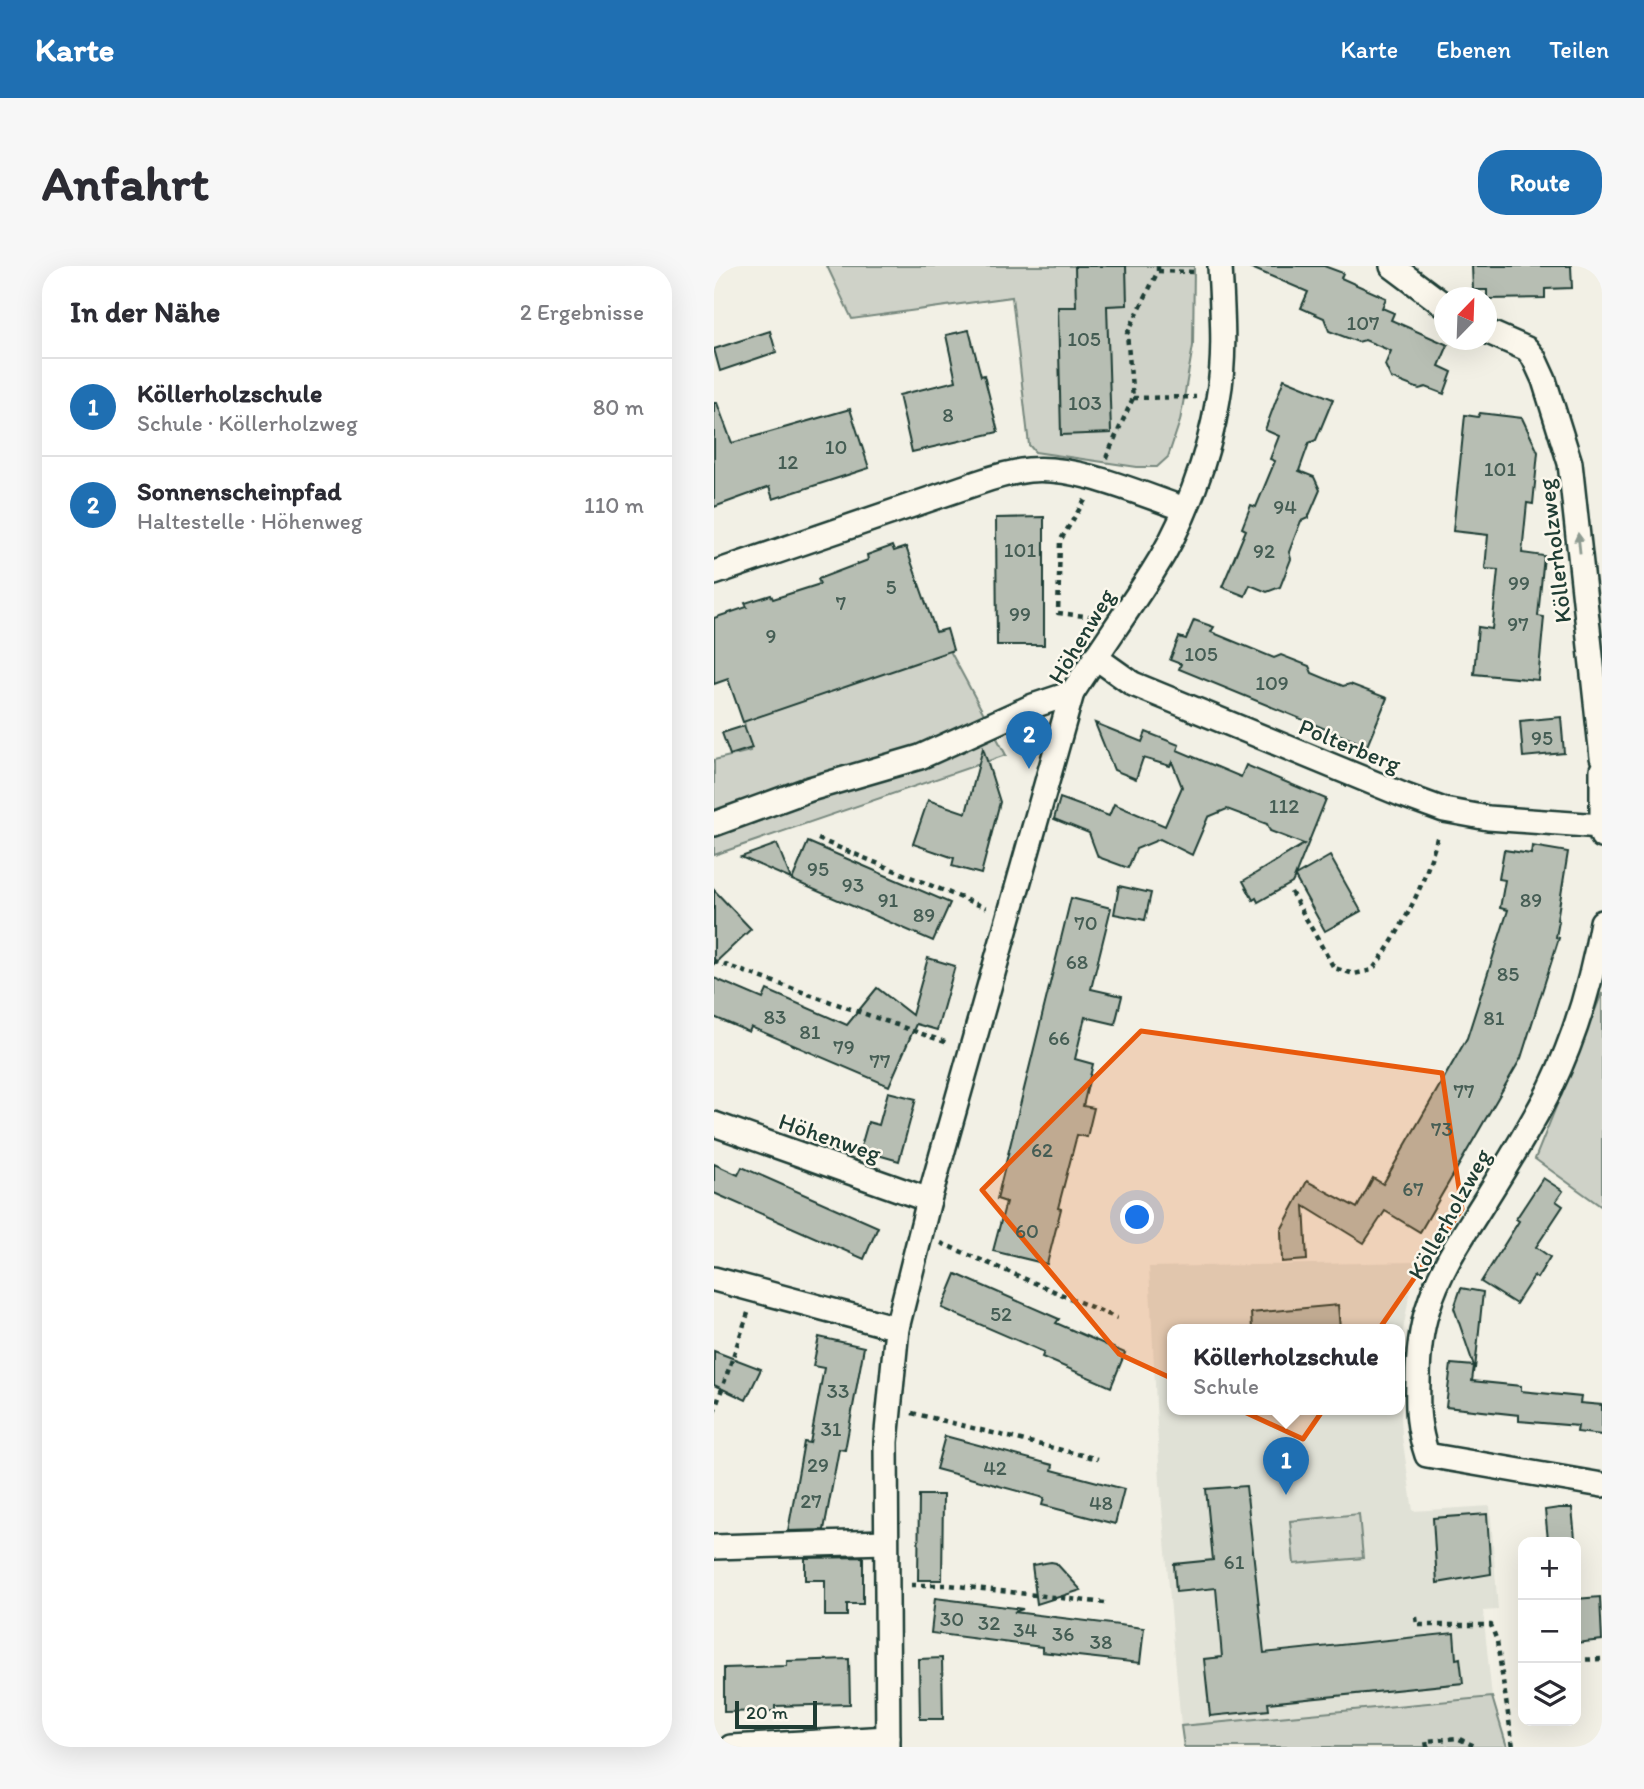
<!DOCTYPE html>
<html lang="de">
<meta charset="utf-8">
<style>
:root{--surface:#fff;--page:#f7f7f7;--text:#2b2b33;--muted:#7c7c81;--line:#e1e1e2;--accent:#1f6fb2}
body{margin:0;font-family:Itim,sans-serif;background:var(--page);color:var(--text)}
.controls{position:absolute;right:21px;bottom:21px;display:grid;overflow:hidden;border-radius:14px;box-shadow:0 7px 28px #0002}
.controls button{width:63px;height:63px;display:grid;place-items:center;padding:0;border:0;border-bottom:2px solid var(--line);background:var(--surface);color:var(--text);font:35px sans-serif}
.compass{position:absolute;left:720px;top:21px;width:63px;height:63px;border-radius:50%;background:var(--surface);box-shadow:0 7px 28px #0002;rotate:23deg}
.scale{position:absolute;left:21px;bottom:18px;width:82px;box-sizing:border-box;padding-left:7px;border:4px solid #1f3d34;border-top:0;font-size:19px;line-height:24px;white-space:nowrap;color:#1f3d34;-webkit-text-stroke:5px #fbf7ec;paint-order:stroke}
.you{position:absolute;left:424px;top:952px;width:24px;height:24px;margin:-18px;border:5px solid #fff;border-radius:50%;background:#1a73e8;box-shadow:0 0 0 10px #1a73e833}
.badge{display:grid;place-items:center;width:46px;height:46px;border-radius:50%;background:var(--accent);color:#fff;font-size:23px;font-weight:700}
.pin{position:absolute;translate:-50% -58px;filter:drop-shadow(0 2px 4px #0008)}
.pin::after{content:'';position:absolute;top:37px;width:24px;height:21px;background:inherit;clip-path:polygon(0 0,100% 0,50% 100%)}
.popup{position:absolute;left:453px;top:1058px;width:238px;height:91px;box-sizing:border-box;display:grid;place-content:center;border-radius:14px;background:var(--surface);filter:drop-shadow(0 2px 5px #0005);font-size:23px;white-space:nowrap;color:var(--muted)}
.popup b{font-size:26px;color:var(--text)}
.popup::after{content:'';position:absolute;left:50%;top:100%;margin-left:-14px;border:14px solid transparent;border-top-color:var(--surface)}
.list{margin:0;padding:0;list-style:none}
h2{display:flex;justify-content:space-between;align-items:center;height:91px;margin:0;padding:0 28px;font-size:30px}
h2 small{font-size:23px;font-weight:400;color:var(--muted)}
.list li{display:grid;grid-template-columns:46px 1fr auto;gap:21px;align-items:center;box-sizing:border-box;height:98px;padding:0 28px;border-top:2px solid var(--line)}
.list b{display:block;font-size:26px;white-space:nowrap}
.list p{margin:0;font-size:23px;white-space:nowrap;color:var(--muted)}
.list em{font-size:23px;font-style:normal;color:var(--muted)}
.icon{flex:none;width:38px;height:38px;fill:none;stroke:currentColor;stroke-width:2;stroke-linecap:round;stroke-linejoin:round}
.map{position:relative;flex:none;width:888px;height:1481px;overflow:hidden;border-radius:28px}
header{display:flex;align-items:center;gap:42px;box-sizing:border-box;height:98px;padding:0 35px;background:var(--accent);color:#fff}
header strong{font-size:33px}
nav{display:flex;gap:38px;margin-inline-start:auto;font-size:24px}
.intro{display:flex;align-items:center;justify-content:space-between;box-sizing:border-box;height:168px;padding:0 42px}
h1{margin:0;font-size:49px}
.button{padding:18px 32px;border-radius:28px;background:var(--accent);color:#fff;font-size:24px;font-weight:700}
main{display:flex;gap:42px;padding:0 42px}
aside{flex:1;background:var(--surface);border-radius:28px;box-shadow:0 7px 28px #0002}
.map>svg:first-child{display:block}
.built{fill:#e0e1d6}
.green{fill:#cfd2c8;stroke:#77887e;stroke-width:2}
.building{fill:#b7beb3;stroke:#1f3d34;stroke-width:2}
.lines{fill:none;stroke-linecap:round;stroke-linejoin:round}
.minor-casing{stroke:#1f3d34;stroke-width:28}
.path{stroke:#1f3d34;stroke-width:4.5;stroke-dasharray:5 5;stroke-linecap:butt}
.minor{stroke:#fbf7ec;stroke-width:23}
.oneway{fill:#8d9a90}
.marked{fill:#e8590c;fill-opacity:0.2;stroke:#e8590c;stroke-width:5;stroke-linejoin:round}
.labels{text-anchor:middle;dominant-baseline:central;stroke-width:5;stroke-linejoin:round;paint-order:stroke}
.number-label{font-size:21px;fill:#455d54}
.street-label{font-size:24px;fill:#1f3d34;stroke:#fbf7ec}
</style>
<header>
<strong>Karte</strong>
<nav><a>Karte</a><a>Ebenen</a><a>Teilen</a></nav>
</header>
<div class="intro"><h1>Anfahrt</h1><a class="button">Route</a></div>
<main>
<aside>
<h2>In der Nähe<small>2 Ergebnisse</small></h2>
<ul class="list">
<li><span class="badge">1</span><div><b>Köllerholzschule</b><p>Schule · Köllerholzweg</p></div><em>80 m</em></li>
<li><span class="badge">2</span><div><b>Sonnenscheinpfad</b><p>Haltestelle · Höhenweg</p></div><em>110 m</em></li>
</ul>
</aside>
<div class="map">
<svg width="888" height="1481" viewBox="0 0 888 1481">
<rect width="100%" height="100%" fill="#f2f0e5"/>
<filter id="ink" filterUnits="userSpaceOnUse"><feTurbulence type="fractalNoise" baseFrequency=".0143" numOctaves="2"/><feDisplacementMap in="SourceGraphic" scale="14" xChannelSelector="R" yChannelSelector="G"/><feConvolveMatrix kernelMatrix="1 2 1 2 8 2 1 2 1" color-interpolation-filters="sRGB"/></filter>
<g filter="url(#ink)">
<!-- built -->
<path class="built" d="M701,996L686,1082V1063H458V1143H686V1128L688,1170L699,1245L776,1240L784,1344L769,1345L778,1431L467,1460L446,1217L435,1001Z"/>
<!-- green -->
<g class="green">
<path d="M113,0H480L479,80L466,155L454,191L443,201H423L321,186L315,179L298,31L138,53Z"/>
<path d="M235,383L292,489L0,589V494L36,485L30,455Z"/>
<path d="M888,727V941L821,893Z"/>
<path d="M645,1248L649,1292L580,1298L576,1255Z"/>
<path d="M778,1431L793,1481H470L467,1460Z"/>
</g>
<!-- building -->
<g class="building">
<path d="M361,0H412L413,39L393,40L397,167L347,169L344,41H362Z"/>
<path d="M533,0H610L629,7L627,12L672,32L668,42L680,47L677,54L734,79L725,100L738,106L730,128L712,121L705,123L677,112L671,99L677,85L651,74L644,76L615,65L610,52L587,42L594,26Z"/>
<path d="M758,0H857L858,22L831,23V32L773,33V24H759Z"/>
<path d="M255,64L267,110L270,109L284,166L198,186L185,129L242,115L232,69Z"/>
<path d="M56,65L62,86L6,105L0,83Z"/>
<path d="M570,113L619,133L602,174L595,177L585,205L600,211L606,224L594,252L587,255L578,278L575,286L577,293L566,321L553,326L536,319L531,330L508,321L532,264L528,262L537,239L542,241L561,195L556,193L565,170L551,164Z"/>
<path d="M0,137H3L18,177L136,143L155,202L59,233L55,221L0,241Z"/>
<path d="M766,147L808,152L824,186L819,238L813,237L808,287L830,290L824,350L830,351L824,414L760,408L764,361L778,363L784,304L771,303L774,269L739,265L751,149L764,151Z"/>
<path d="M330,251V379H283L282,252Z"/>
<path d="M178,280L180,285L192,281L222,366L233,363L239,384L29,456L14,413L0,418V352L33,341L31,337L57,329L59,333L106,318L104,313L154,294L153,289Z"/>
<path d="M480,354L500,361L497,366L560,392L567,389L595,400L598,407L629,420L636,418L673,432L653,480L465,403L467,398L456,394L465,371L472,373Z"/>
<path d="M847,451L850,487L809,491L806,455Z"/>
<path d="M381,457L428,476L432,466L465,479L463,484L527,511L532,499L612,533L581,610L616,590L647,645L611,665L581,611L578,617L544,636L542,632L539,634L529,615L590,578L556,565L553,558L513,543L494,551L478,589L446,573L422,583L414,602L384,591L375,567L340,553L346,532L395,550L400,538L451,560L468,521L458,496L456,500L429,492L422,513L400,504Z"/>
<path d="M30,460L38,482L16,489L8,467Z"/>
<path d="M269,482L286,536L267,608L238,600L240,592L199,578L214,534L252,547Z"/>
<path d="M94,576L236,637L219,675L78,614Z"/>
<path d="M63,578L77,613L27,591Z"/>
<path d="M818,580L854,586L843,654L845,655L842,671L845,672L807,792L706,966L671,945L650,977L590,940L593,994L568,996L567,964L593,915L643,942L659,912L669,918L753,772L794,644L786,642L791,614L785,613L790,584L817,588Z"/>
<path d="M405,620L437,627L431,654L400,648Z"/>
<path d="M0,624L37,663L0,698Z"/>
<path d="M357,632L397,642L377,723L408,730L401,758L371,751L361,793L379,798L369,840L380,842L373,871L363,869L344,942L347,943L333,998L279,985L292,936L283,933Z"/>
<path d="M214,692L241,700L223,764L202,758L175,820L37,761L35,766L0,751V712L49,733L53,724L133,759L163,722L198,749Z"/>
<path d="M174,826L202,833L185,895L146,884L154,856L165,859Z"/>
<path d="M0,898L24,909L28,901L164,961L150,993L0,927Z"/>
<path d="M829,912L849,925L842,935L849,940L822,981L836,991L823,1012L820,1010L802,1038L767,1016L805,955L802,953Z"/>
<path d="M242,1008L345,1053L342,1057L411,1087L397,1121L328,1091L330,1086L228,1042Z"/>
<path d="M747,1022L769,1026L761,1103L740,1042Z"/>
<path d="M624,1039L626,1063H538L537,1047Z"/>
<path d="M105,1071L150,1081L131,1184L125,1183L110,1264L74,1265L90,1176L96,1177L110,1102L99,1100Z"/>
<path d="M0,1085L47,1103L32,1134L0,1119Z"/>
<path d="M737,1098L760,1100L758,1115L807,1120V1125L867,1131L866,1137L888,1139V1169L863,1166L864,1160L805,1155V1149L732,1141Z"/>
<path d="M231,1170L339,1199L338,1204L410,1223L401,1258L328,1239L330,1232L222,1203Z"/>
<path d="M532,1220L550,1387L740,1367L742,1393L746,1392L749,1417L554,1437L555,1444L496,1450L490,1393L508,1391L502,1322L462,1326L460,1298L499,1294L492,1223Z"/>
<path d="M205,1229H229L228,1314H204Z"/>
<path d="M845,1242H858L861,1272L834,1274L831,1244Z"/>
<path d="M773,1248L777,1308L723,1317L719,1252Z"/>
<path d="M149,1291V1338H133V1350H111V1314H91V1292Z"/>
<path d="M337,1296L342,1297L367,1324L323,1338L318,1299Z"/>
<path d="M886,1331L888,1374L862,1377V1333Z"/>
<path d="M221,1332L309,1343L300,1346L430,1362L426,1397L328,1386V1381L217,1367Z"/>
<path d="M228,1392L229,1453H206L205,1393Z"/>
<path d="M135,1393L136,1438L61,1440V1445L10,1446V1402L73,1400V1395Z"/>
</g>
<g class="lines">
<defs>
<g id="minor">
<path d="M678,0L730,39"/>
<path d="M772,65L813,83L820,92L830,114L856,197L888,491"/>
<path d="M0,307L263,217C280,211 297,206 315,204C362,199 426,228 471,243"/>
<path d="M381,391L419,418L689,529L730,544L774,552L887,560"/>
<path d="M888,504V570"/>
<path d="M0,558L96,523L206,491L319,440L358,427"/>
<path d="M888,656C878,715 862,769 836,823C814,866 788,907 763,947C744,977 724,1008 714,1042C706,1066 704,1091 704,1116C703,1144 704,1162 713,1189L888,1219"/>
<path d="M0,858L215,934"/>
<path d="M0,1013L183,1062"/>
<path d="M0,1281L172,1276"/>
<path d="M17,1481L174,1472"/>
<path d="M174,1481L172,1176L183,1062L215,934L358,427C384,387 412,347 438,307C470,258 495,191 504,133C512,90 508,44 506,0"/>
</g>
</defs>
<!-- minor casing -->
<use href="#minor" class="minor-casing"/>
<!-- path -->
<g class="path">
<path d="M444,5L482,6"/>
<path d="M419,132L482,131"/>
<path d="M392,192L419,132L413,68L444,5V0"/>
<path d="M371,234L346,275L344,347L380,351"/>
<path d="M104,573L272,642"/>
<path d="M577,626L620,702L640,708L658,704C687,667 713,614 724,568"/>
<path d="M0,695L234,777"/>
<path d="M227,977L403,1052"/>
<path d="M0,1146L34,1047"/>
<path d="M198,1147L384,1193"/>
<path d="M197,1319H235L391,1337"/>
<path d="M702,1351L703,1359H777L783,1375L799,1481"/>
<path d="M862,1394L888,1393"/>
<path d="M713,1481L712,1475L743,1472L763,1481"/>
</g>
<!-- minor -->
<use href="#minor" class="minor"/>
</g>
<!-- one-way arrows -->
<defs><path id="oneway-solid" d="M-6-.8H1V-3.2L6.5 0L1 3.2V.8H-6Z" transform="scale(1.75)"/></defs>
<use class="oneway" href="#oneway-solid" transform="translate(865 277) rotate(-96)"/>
</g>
<!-- marked area -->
<path class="marked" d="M427,765L728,807L748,943L589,1173L405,1088L268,924Z"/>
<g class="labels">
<!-- number labels -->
<g class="number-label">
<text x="649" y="56">107</text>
<text x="370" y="72">105</text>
<text x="371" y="136">103</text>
<text x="234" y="148">8</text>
<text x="122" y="180">10</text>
<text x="74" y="195">12</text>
<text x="786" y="202">101</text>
<text x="571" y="240">94</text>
<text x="306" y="283">101</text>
<text x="550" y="284">92</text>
<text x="805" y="316">99</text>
<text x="177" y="320">5</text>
<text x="127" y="336">7</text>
<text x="306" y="347">99</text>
<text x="804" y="357">97</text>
<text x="57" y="369">9</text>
<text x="487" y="387">105</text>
<text x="558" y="416">109</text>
<text x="828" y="471">95</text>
<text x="570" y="539">112</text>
<text x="104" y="602">95</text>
<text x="139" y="618">93</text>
<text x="174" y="633">91</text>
<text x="817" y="633">89</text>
<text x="210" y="648">89</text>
<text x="372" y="656">70</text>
<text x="363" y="695">68</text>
<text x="794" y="707">85</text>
<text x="61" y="750">83</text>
<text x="780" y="751">81</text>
<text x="96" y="765">81</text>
<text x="345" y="771">66</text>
<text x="130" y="780">79</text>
<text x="166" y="794">77</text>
<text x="750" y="824">77</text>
<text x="728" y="862">73</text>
<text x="328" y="883">62</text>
<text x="699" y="922">67</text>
<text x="313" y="964">60</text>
<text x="287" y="1047">52</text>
<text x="124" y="1124">33</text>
<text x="117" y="1162">31</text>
<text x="104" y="1198">29</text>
<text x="281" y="1201">42</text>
<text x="97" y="1234">27</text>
<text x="387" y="1236">48</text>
<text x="520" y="1295">61</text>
<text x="238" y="1352">30</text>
<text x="275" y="1356">32</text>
<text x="311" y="1363">34</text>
<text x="349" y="1367">36</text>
<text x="387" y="1375">38</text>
</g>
<!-- street labels -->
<g class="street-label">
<text transform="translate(840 285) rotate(-97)">Köllerholzweg</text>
<text transform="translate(367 370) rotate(-59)">Höhenweg</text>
<text transform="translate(636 479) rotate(22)">Polterberg</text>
<text transform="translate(116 871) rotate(19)">Höhenweg</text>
<text transform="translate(735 948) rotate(-61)">Köllerholzweg</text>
</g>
</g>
</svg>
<div class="controls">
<button>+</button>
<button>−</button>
<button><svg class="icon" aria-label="layers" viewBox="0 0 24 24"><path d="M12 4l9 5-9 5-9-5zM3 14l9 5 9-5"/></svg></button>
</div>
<svg class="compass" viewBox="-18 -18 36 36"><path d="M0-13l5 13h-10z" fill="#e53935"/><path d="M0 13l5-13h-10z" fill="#7c7c81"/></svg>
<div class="scale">20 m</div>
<div class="you"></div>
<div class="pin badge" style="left:572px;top:1229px">1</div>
<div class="popup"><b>Köllerholzschule</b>Schule</div>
<div class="pin badge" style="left:315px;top:503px">2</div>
</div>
</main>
